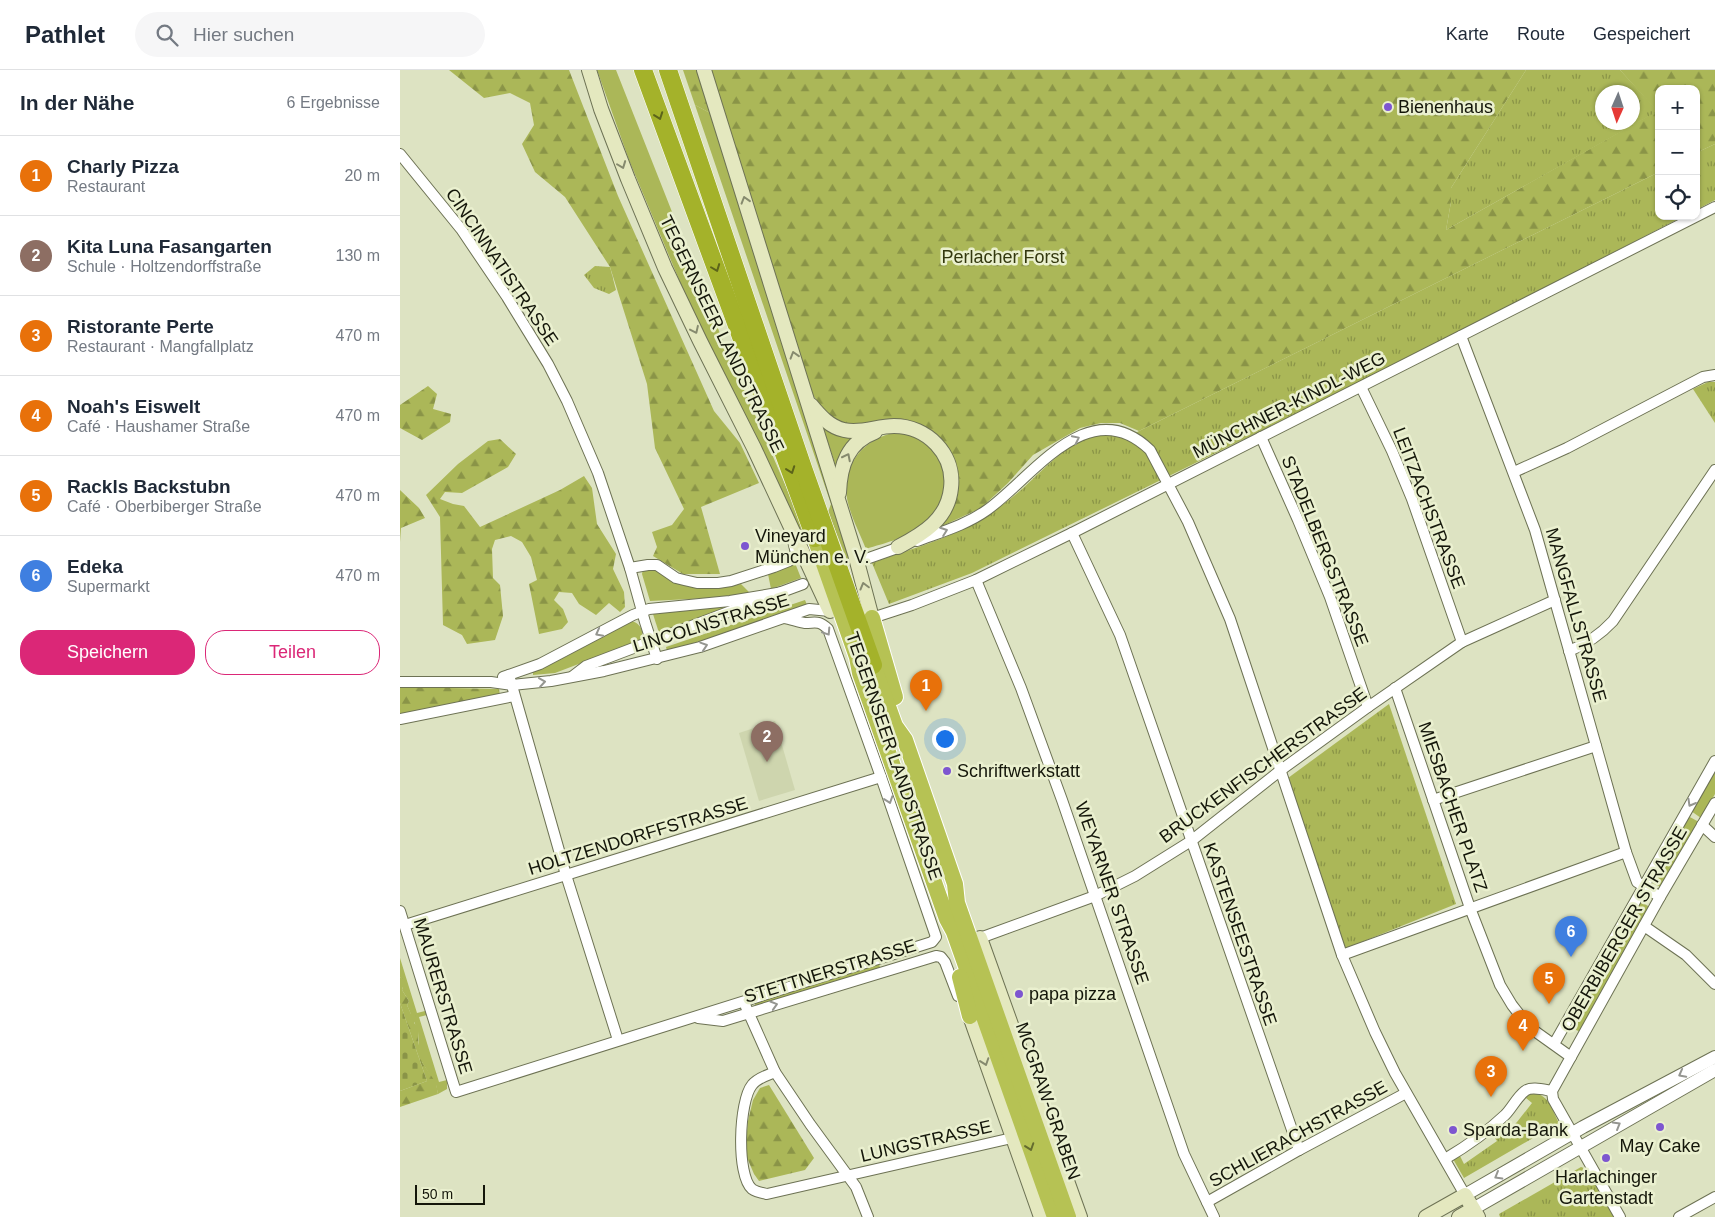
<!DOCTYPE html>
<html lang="de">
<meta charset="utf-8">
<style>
:root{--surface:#fff;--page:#f6f6f7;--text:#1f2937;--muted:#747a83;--line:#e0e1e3;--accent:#db2777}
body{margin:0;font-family:Helvetica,sans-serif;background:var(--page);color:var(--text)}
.controls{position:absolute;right:15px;top:15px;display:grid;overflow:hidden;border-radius:10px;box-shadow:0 1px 4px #0004}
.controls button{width:45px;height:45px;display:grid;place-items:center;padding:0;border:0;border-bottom:1px solid var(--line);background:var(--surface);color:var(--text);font:25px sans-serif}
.compass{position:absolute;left:1195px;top:15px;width:45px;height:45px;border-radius:50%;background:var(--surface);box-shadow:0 1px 4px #0004;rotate:183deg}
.scale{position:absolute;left:15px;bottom:12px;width:70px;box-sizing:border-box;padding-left:5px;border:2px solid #14160a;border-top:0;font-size:14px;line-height:18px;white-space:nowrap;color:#14160a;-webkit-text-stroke:4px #eaf0cf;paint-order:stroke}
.you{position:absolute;left:544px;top:668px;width:18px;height:18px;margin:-12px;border:4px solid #fff;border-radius:50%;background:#1a73e8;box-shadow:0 0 0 8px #1a73e833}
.badge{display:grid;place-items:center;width:32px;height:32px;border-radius:50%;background:var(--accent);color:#fff;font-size:16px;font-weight:700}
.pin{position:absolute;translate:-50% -41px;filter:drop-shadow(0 1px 2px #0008)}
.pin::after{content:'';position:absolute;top:26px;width:18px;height:15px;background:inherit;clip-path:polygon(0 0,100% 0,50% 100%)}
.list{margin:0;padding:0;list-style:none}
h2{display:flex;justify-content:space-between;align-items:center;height:65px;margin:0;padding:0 20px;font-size:21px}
h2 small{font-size:16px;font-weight:400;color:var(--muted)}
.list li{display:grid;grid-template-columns:32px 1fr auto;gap:15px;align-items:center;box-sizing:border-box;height:80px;padding:0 20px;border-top:1px solid var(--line)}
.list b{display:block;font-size:19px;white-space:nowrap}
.list p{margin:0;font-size:16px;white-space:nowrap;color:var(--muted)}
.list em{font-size:16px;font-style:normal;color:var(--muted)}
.actions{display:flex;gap:10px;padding:15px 20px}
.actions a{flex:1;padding:11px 0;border:1px solid var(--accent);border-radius:20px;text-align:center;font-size:18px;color:var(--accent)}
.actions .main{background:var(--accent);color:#fff}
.icon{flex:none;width:28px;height:28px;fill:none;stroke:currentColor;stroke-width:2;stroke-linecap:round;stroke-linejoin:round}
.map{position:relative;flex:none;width:1315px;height:1147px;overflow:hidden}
header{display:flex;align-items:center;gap:30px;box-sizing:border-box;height:70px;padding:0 25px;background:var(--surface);border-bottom:1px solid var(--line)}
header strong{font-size:24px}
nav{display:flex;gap:28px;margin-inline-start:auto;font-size:18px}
.search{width:350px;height:45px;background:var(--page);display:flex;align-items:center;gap:12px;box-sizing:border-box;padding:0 18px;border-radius:28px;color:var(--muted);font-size:19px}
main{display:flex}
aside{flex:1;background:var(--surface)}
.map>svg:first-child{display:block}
.built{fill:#ced5ae}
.green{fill:#abb758}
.forest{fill:url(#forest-firs)}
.cemetery{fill:url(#cemetery-stones)}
.park{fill:url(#park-tufts);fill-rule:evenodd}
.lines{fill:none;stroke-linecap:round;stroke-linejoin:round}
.minor-casing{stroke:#6d7254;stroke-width:12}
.tertiary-casing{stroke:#6d7254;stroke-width:14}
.secondary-casing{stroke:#6d7254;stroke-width:16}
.trunk-casing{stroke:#fff;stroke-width:18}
.motorway-casing{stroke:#fff;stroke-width:19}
.minor{stroke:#fff;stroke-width:10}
.tertiary{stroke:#fff;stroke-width:12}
.secondary{stroke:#e4e8bf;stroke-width:14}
.trunk{stroke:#b6c254;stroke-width:16}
.motorway{stroke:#a4b22a;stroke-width:18}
.oneway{stroke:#5c641a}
.oneway2{stroke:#868a6e}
.oneway3{stroke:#959691}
.oneway4{stroke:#656c2f}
.poi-dot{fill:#7d56d0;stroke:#eaf0cf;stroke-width:2}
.labels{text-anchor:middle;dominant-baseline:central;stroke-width:5;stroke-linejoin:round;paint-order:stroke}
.poi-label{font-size:18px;fill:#14160a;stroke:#eaf0cf;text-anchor:start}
.park-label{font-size:18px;fill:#33380e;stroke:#eaf0cf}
.street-label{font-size:18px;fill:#14160a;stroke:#eaf0cf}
</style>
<header>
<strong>Pathlet</strong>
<div class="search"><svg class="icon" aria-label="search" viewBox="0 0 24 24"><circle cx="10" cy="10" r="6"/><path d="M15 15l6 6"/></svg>Hier suchen</div>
<nav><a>Karte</a><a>Route</a><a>Gespeichert</a></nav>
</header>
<main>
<aside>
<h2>In der Nähe<small>6 Ergebnisse</small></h2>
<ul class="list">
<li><span class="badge" style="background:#e8710a">1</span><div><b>Charly Pizza</b><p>Restaurant</p></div><em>20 m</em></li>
<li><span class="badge" style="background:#8d6e63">2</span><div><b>Kita Luna Fasangarten</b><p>Schule · Holtzendorffstraße</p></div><em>130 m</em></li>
<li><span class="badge" style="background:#e8710a">3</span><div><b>Ristorante Perte</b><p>Restaurant · Mangfallplatz</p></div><em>470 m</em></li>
<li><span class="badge" style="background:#e8710a">4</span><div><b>Noah's Eiswelt</b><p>Café · Haushamer Straße</p></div><em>470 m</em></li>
<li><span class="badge" style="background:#e8710a">5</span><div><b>Rackls Backstubn</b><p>Café · Oberbiberger Straße</p></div><em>470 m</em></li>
<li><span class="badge" style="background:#3f7fe0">6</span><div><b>Edeka</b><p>Supermarkt</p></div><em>470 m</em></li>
</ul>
<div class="actions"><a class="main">Speichern</a><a>Teilen</a></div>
</aside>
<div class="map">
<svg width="1315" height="1147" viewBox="0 0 1315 1147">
<defs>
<pattern id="forest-firs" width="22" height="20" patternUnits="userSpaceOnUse" patternTransform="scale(1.25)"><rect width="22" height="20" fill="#abb758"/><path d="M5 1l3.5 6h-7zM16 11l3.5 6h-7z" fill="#8a9447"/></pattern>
<pattern id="cemetery-stones" width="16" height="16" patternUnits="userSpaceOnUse" patternTransform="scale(1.25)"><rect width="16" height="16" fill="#abb758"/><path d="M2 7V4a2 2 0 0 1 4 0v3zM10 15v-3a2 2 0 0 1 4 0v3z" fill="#8a9447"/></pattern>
<pattern id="park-tufts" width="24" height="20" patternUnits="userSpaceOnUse" patternTransform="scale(1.25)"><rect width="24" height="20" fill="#abb758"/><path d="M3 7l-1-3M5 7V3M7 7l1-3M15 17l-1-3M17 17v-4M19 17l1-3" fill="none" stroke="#8a9447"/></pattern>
</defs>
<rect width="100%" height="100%" fill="#dde3c2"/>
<!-- built -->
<path class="built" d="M375,651L395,720L359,731L339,663Z"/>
<!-- green -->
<g class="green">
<path d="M197,0H216L323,271L403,456L437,541L377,412L285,224L229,90Z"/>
<path d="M295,35L312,44L451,488L447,490L428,442L431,434Z"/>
<path d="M422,354L460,365L437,400Z"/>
<path d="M489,364C498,364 507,363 516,366C538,375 550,405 543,428C540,436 532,447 526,453C512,467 484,473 466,479C459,461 447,440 446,420C445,393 464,371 489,364Z"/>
<path d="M395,493L401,508L371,519L368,504Z"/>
<path d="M243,499C264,500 259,504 275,512C295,522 320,517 341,514L350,523L311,528L250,531L242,504Z"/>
<path d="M405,530L407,535L340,559L267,581L266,577Z"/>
<path d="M331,535V537L259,563L253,544Z"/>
<path d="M229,551C239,551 247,562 239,571L155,603L133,605V602L167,586Z"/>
<path d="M1315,700V724L1301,748L1291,741Z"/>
<path d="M1288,746L1299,752L1261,817L1250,812Z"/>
<path d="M1239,831L1250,837L1180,962L1169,956Z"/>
<path d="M0,888L17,943L25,941L27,945L19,947L39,1012L47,1010V1019L38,1024L36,1015L22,992L19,978L18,961L7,935L9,931L2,920L3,916L2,909L0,907Z"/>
<path d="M479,893L480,898L356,937L354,932Z"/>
</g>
<!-- forest -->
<g class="forest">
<path d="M49,0H169L218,126L314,341L340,373L359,413L301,437L320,504H283L253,486L257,477L252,462L272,455L284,439L255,378L247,314L210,197L165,127L135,102L122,74L134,55L130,33L110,23L84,28Z"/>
<path d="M283,0H298L312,44L295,35Z"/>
<path d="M311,0H1126L1051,118V132L1046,160L1257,41L1220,0H1315V74L1296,83V19H1259V102L739,361L720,353H701L680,358L633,385L608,413L581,438L540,457C545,448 555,437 557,427C565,388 534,347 493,349C484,349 476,354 467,355C460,356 450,355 444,353C429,350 421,337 413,325Z"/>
<path d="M28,316L37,324L33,339L51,344L50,352L22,370L0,358V335Z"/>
<path d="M100,369L116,384L108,397L62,423L45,422L40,429L53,434L64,436L80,457L160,420L184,406L192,418L197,454L216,484L213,499L224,522L225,537L220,542L209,533L196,545L179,534L172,523L159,522L154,530L163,539L168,552L162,559L139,564L129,514L137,510L131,487L122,472L111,466L95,470L92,479L93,508L100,515L103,546L95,570L67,574L62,565L43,555L40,447L26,425L58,394L88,371Z"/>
<path d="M0,420L19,438L25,448L1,458L0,472Z"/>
<path d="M0,617L99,619L100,625L0,645Z"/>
<path d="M0,907C7,911 3,915 2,920L9,931L7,935L11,944H15L16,948L14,953L20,958C16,966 19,979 23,987L22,992L36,1013L38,1024L0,1037V1021L27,1011L0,933Z"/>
<path d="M369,1015L414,1088L405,1100L359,1111L354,1104L345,1083L348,1051L353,1030L360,1018Z"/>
</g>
<!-- cemetery -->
<path class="cemetery" d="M0,933L27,1011L0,1021Z"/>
<!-- park -->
<g class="park">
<path d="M1126,0H1220L1258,41L1046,160L1051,132V118ZM1202,22H1232V52H1202Z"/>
<path d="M1315,74V130L1296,140V83Z"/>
<path d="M1259,102V146H1284L1017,284L572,503L489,534L472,493C504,481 545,470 575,453C591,444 607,432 621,420C640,403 669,371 694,366C706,364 716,366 728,368L739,361Z"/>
<path d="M195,196L210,197L216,220L209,224L194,218L184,205Z"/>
<path d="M1308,312H1315V353L1293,319Z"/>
<path d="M989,634L1056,834L942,880L888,708Z"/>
<path d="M1130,1023C1149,1023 1151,1038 1159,1053L1064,1108L1053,1089L1060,1086L1064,1094L1097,1071L1092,1064L1095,1061L1103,1066L1117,1052L1132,1033L1126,1028Z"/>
<path d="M1181,1097L1187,1099L1215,1147H1100L1099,1144Z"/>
</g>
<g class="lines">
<defs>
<g id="minor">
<path d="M0,84L61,159L107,227L148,294L167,331L198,403L230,498L245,552L257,589"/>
<path d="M1061,266L1135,460L1226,782L1237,812L1260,827"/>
<path d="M961,317L992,381L1012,429L1062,572"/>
<path d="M861,367L898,450L930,527L968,637"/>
<path d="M1114,402L1167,378L1303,307L1315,305"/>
<path d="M672,463L720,565L899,1080"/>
<path d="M517,471C541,462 566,455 587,440C633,407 689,321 750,380L788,452L830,549L942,885L975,962L995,1003L1065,1125"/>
<path d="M469,488L503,476"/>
<path d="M230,498L248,495H257L276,508L284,510L297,513H318L331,511L374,497L389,491L396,483L393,471"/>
<path d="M576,510L621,618L662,730L784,1084L814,1147"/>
<path d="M376,524L403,514"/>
<path d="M472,548L512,535L576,510L672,463L1315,137"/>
<path d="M1169,581C1187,574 1200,565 1213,551L1315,400"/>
<path d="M109,605L166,805L218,970"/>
<path d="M173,606L186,596L360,530"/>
<path d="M103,607L140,594L233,545L249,539L330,531L383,522"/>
<path d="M0,612H91L112,615L151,611L204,601L300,577L409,539L430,541"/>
<path d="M995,618L1070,838L1100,915L1112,935L1126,953L1136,962L1171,987"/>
<path d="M0,649L114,626"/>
<path d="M1033,730L1196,676"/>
<path d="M1302,755L1315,767"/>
<path d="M0,841L56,1022L532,872L536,867L535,864L481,707L428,559C418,550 416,553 405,553C398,552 391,549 384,548"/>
<path d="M5,855L481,707"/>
<path d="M1244,856L1286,885L1315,914"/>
<path d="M580,868L695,826L735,806L791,771L881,700L968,637L1062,572L1155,530"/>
<path d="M942,885L1226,782"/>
<path d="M346,937L375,1002L410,1054L456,1117L468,1147"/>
<path d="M298,948L323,951L536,886L541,887L545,892L558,926"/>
<path d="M1154,974L1315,691"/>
<path d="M375,1002C368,1005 357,1008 352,1015C339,1031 336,1105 352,1119C356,1122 362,1123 367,1124L612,1068"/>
<path d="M1045,1089C1067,1076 1086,1063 1105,1045C1112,1038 1117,1027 1125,1021C1131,1016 1145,1020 1152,1021"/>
<path d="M807,1132L899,1080L1006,1023"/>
<path d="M1220,1147L1153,1029L1152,1021L1260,827L1315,733"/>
<path d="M1279,1147L1315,1127"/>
</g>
<g id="tertiary">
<path d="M1065,1125L1183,1057L1315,987"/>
<path d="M1073,1139L1315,1000"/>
</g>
<g id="secondary">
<path d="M189,0L201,39L228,109L265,198L300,271L354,378L430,541"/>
<path d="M304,0L455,484L472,548"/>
<path d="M411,335C420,346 430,357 444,360C461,364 477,356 494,356C527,356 555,384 551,418C548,449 523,464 498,477"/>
<path d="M439,423C440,395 448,372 475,362"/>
<path d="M580,868L680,1147"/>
<path d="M570,946L641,1147"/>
<path d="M1026,1147L1065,1125L1078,1147"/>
<path d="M1059,1147L1073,1139"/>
</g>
<g id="trunk">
<path d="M415,468L457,587L460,603L547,849L554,862L655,1147"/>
<path d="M472,548L495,627"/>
<path d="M473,595L495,656L505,670L555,814L557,833L668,1147"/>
<path d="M560,907L570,946"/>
</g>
<g id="motorway">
<path d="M243,0L415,468"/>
<path d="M268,0L403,398L473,595"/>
</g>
</defs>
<!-- minor casing -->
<use href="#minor" class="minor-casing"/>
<!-- tertiary casing -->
<use href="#tertiary" class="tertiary-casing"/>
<!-- secondary casing -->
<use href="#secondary" class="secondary-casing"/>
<!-- trunk casing -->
<use href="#trunk" class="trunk-casing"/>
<!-- motorway casing -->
<use href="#motorway" class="motorway-casing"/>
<!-- minor -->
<use href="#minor" class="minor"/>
<!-- tertiary -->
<use href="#tertiary" class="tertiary"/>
<!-- secondary -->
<use href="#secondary" class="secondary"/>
<!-- trunk -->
<use href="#trunk" class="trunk"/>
<!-- motorway -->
<use href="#motorway" class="motorway"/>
</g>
<!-- one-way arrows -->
<defs><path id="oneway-chevron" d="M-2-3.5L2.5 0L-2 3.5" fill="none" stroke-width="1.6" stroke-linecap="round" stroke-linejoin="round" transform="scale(1.25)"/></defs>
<g class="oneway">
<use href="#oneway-chevron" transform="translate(259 46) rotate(70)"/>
<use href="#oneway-chevron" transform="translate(316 198) rotate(69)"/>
<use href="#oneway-chevron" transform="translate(391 400) rotate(70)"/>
</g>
<g class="oneway2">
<use href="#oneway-chevron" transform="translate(222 95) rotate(69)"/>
<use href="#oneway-chevron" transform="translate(345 130) rotate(-107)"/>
<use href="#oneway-chevron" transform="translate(295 260) rotate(65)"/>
<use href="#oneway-chevron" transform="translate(394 285) rotate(-107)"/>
<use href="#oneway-chevron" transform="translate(447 387) rotate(-63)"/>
<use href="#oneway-chevron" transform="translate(464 516) rotate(-105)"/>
<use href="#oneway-chevron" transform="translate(585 992) rotate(71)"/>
</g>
<g class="oneway3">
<use href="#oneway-chevron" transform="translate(676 369) rotate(-26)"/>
<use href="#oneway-chevron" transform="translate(544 461) rotate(-20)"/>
<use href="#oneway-chevron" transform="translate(427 562) rotate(57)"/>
<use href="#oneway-chevron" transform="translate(199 563) rotate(152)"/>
<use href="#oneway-chevron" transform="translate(304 576) rotate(-18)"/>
<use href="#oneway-chevron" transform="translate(142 612) rotate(-8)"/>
<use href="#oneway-chevron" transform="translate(489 730) rotate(71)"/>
<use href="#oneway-chevron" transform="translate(1291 733) rotate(120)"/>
<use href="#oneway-chevron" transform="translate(374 935) rotate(-17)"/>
<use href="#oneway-chevron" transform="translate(1282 1004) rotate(152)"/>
<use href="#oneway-chevron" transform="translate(1217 1055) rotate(-30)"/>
<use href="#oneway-chevron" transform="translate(1098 1106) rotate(150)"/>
</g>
<use class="oneway4" href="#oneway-chevron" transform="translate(630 1077) rotate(71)"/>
<!-- markers -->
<g class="poi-dot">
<circle cx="988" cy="37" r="5"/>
<circle cx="345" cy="476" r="5"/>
<circle cx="547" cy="701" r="5"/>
<circle cx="619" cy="924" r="5"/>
<circle cx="1260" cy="1057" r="5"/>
<circle cx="1053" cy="1060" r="5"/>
<circle cx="1206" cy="1088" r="5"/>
</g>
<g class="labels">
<!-- poi labels -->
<g class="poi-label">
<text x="998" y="37">Bienenhaus</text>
<text x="355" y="466">Vineyard<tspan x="355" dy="21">München e. V.</tspan></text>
<text x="557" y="701">Schriftwerkstatt</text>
<text x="629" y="924">papa pizza</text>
<text x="1063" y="1060">Sparda-Bank</text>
<text x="1260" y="1076" text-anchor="middle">May Cake</text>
<text x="1206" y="1107" text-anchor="middle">Harlachinger<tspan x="1206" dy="21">Gartenstadt</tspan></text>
</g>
<!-- park labels -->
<g class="park-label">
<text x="603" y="187">Perlacher Forst</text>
</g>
<!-- street labels -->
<g class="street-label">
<text transform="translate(102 197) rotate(56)">CINCINNATISTRASSE</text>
<text transform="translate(322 264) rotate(64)">TEGERNSEER LANDSTRASSE</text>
<text transform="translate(889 335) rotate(-27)">MÜNCHNER-KINDL-WEG</text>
<text transform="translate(1029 438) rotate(69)">LEITZACHSTRASSE</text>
<text transform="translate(925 481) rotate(68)">STADELBERGSTRASSE</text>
<text transform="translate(1176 545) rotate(74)">MANGFALLSTRASSE</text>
<text transform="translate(311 553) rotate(-17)">LINCOLNSTRASSE</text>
<text transform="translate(494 686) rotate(71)">TEGERNSEER LANDSTRASSE</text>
<text transform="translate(863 695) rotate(-36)">BRUCKENFISCHERSTRASSE</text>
<text transform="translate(1053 737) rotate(71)">MIESBACHER PLATZ</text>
<text transform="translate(238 766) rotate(-17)">HOLTZENDORFFSTRASSE</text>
<text transform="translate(712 823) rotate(71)">WEYARNER STRASSE</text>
<text transform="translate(1224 859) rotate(-60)">OBERBIBERGER STRASSE</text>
<text transform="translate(840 864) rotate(71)">KASTENSEESTRASSE</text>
<text transform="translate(430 901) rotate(-17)">STETTNERSTRASSE</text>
<text transform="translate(43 926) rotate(73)">MAURERSTRASSE</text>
<text transform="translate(648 1031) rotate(71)">MCGRAW-GRABEN</text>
<text transform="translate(898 1064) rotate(-29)">SCHLIERACHSTRASSE</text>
<text transform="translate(526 1071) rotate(-13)">LUNGSTRASSE</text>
</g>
</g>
</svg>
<div class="controls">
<button>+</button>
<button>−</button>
<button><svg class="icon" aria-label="locate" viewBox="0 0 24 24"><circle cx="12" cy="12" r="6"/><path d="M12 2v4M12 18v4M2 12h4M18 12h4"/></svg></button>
</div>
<svg class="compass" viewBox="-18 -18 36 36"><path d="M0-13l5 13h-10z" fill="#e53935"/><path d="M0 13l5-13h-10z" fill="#747a83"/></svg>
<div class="scale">50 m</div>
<div class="you"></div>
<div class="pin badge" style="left:526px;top:641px;background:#e8710a">1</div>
<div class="pin badge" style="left:367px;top:692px;background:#8d6e63">2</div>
<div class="pin badge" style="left:1091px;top:1027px;background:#e8710a">3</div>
<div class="pin badge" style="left:1123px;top:981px;background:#e8710a">4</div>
<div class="pin badge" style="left:1149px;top:934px;background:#e8710a">5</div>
<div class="pin badge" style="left:1171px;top:887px;background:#3f7fe0">6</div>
</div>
</main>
